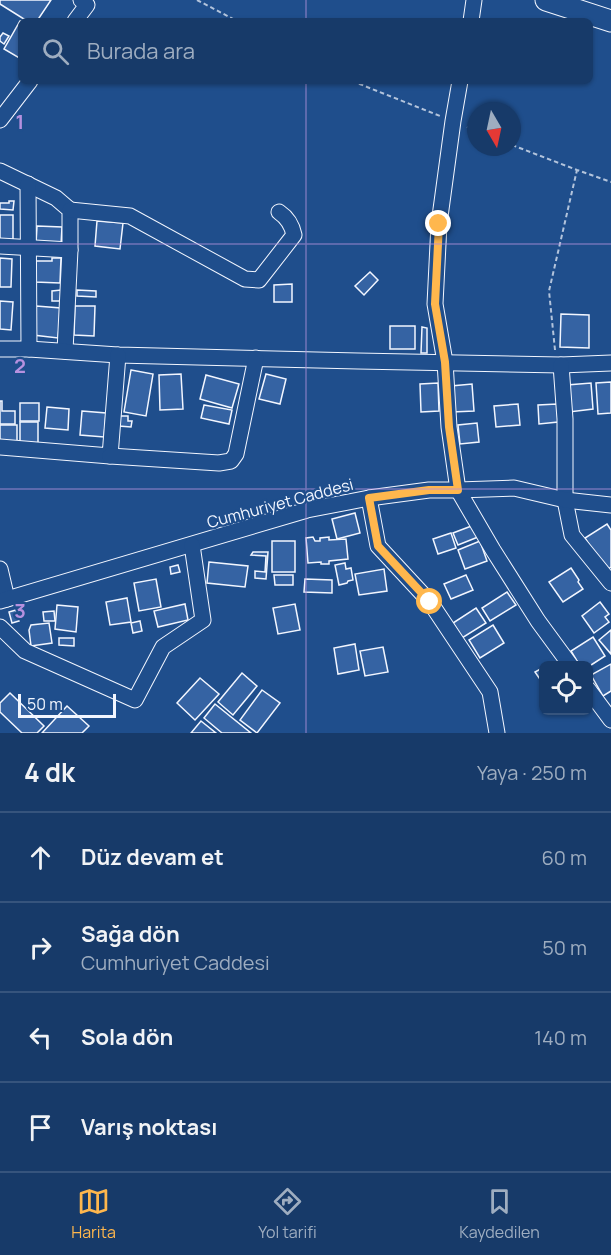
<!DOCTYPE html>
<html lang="tr">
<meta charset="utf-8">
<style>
:root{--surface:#173a69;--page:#20416f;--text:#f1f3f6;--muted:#9eadc0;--line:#36547d;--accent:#ffb74d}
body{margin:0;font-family:Manrope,sans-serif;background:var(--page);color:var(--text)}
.controls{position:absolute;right:18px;bottom:18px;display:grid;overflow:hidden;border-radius:9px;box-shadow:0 2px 4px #0004}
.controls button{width:54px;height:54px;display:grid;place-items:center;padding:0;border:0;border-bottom:2px solid var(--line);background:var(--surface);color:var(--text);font:30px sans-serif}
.compass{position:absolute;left:467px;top:102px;width:54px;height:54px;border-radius:50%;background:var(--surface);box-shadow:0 2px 4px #0004;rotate:171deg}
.scale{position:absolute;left:18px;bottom:15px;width:98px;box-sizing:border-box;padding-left:6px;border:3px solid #f2f6ff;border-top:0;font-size:16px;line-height:21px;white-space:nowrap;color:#f2f6ff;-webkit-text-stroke:4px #1f4e8c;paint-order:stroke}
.stop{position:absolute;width:18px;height:18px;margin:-14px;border:4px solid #ffb74d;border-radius:50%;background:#fff}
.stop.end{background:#ffb74d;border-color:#fff;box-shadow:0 2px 6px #0008}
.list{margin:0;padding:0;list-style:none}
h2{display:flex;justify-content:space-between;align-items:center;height:78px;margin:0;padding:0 24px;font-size:26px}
h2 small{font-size:20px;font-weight:400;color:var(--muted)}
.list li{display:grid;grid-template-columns:39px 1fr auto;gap:18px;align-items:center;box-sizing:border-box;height:90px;padding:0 24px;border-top:2px solid var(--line)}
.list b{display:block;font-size:22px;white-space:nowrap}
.list p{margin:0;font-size:20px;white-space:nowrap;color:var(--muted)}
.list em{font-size:20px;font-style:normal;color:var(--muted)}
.icon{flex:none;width:33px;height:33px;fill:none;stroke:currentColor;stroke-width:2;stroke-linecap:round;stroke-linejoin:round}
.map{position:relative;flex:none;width:611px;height:733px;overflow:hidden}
.search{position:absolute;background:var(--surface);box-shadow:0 2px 4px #0004;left:18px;right:18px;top:18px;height:66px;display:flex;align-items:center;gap:15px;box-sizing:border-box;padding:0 21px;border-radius:9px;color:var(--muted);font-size:22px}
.sheet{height:438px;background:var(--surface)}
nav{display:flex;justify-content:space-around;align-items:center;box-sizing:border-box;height:84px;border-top:2px solid var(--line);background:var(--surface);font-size:16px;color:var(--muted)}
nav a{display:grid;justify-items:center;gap:3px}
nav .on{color:var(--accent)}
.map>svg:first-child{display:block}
.building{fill:#3563a3;stroke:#f2f6ff;stroke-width:1.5}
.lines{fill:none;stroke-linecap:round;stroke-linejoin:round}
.minor-casing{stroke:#f2f6ff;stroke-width:17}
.highway-casing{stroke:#f2f6ff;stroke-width:23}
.path{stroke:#b3c4dc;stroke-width:2;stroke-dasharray:4.5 3;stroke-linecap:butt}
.minor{stroke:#1f4e8c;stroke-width:15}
.highway{stroke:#1f4e8c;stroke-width:21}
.route{stroke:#ffb74d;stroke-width:8}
.grid{fill:none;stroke:#b691df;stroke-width:1.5;stroke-opacity:0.55}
.labels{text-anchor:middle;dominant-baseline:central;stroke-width:4.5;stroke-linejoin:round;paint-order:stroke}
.street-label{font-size:16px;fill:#f2f6ff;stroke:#1f4e8c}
.grid-label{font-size:20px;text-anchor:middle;font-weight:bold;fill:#b691df;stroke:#1f4e8c;stroke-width:4.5;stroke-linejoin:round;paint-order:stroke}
</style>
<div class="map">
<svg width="611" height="733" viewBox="0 0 611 733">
<rect width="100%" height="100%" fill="#1f4e8c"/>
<!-- building -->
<g class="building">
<path d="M0,0H51L37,21H27L0,4Z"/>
<path d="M20,21H21V59L4,49Z"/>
<path d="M3,33L9,36L4,44L0,41V37Z"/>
<path d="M9,201H14L13,210L0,209V203H9Z"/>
<rect x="0" y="215" width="13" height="25"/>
<path d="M97,221L123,223L120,249L95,246Z"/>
<path d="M37,226L62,227L61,245L36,244Z"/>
<path d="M0,258L12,259L11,287H0Z"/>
<path d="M52,258H61L60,283L35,282L36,261H52Z"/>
<path d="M370,272L378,280L364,295L355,286Z"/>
<path d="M292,284V302H274V285Z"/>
<path d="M61,290V301H52V291Z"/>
<path d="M77,290L96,291V297L77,296Z"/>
<path d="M0,301L13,302L11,330L0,329Z"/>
<path d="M36,306L61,308L58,338L33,335Z"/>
<path d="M75,306H95L94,336L74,335Z"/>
<path d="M561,314L589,315V348L560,347Z"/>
<rect x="390" y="326" width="25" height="23"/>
<path d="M422,327L427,328V353H421Z"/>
<path d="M131,370L153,374L146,416L124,412Z"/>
<path d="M181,374L183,409L160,410L159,375Z"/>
<path d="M266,374L286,379L280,404L259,399Z"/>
<path d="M206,375L239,384L232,408L200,399Z"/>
<path d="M611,382V413L598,414L596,383Z"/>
<path d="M438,383L439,411L421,412L420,384Z"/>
<path d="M591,383L593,409L569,412L567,385Z"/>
<path d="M472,384L474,411L452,412L451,386Z"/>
<path d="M0,401H2V411H15V424H0Z"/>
<rect x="20" y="403" width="19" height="18"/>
<path d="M518,404L520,425L496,427L494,406Z"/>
<path d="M557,404L558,422L539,424L538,405Z"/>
<path d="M204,405L232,410L229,424L201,418Z"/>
<path d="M47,407L69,409L68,430L45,428Z"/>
<path d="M82,411L106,413L104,437L80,435Z"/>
<path d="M119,416H128V421H132L131,427L119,426Z"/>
<rect x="20" y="422" width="18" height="23"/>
<path d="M477,423L479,442L460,444L458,425Z"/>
<path d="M0,425H17V442L0,441Z"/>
<path d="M355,513L360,533L337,539L332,519Z"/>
<path d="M607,524L611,530V567L605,571L585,538Z"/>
<path d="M474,525L478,537L458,545L453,533Z"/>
<path d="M451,533L456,548L438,554L433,539Z"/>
<path d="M313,537L315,541H320V538L329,537V540L346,539L348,559L329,561V564H321V562L308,563L306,538Z"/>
<rect x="272" y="541" width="23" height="31"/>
<path d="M480,541L487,561L465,569L458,550Z"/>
<path d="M253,552H268L266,579L255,578V571L265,572L266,556L251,555Z"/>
<path d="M209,562L248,566L245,587L207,583Z"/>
<path d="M345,563L346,569L351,568L353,580L348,581L347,583L339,585L335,565Z"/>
<path d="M178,565L180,572L171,574L170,567Z"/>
<path d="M571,568L579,580L578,582L583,589L563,602L549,582Z"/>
<path d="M384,569L387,591L359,595L355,574Z"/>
<path d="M274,575H293V585H275Z"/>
<path d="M466,575L473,590L451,599L444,584Z"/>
<path d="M156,579L161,607L139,611L134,583Z"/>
<path d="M305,579L332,580V593L304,592Z"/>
<path d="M507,592L516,605L490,621L482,608Z"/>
<path d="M127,598L131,622L110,625L106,602Z"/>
<path d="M600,602L609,614L605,617L609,622L594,633L582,616Z"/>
<path d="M185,604L188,620L158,627L154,611Z"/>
<path d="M295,604L300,630L278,634L273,608Z"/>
<path d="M57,605L78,607L76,632L55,629Z"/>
<path d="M476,608L486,623L462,638L453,623Z"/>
<path d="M16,610L19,621L12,623L9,612Z"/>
<path d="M54,611L55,621H44L43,612Z"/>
<path d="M140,621L142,631L133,633L131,623Z"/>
<path d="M49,623L52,643L31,646L29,630L31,625Z"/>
<path d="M493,625L504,643L480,658L469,640Z"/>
<path d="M611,630V654L599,640Z"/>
<path d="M593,637L605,656L588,667V666H580L571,651Z"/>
<path d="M59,638H74V646L59,645Z"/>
<path d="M355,644L359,670L338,674L334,648Z"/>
<path d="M383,647L388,672L365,676L360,651Z"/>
<path d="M611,664V691L603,696L591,675Z"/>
<path d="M544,667V685L535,672Z"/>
<path d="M242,673L257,686L233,715L218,702Z"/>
<path d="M200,678L219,694L195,720L177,703Z"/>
<path d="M262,690L280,703L257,733L240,720Z"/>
<path d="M10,693L44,726L37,733H22L0,712V703Z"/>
<path d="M215,704L251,733H222L204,718Z"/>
<path d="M67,706L89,726L82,733H42Z"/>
<path d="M201,721L216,733H191Z"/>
</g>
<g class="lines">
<defs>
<g id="minor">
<path d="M75,21L87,5L81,0"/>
<path d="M471,21L474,0"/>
<path d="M460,81L453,121L439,224L435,304L445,362L449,427L458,490L493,550L538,621L571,666"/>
<path d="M0,120L30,81"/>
<path d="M0,171L56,198L70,210V250L65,351"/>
<path d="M28,184L29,349"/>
<path d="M70,210L130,216L245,279L259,280L294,235C292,225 288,218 279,212"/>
<path d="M0,246L70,250"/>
<path d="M0,349H29L118,355L358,361L561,365L611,363"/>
<path d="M561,365L565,419V500L572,535L611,583"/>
<path d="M0,447L110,456L118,355"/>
<path d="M110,456L219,463L231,461L236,454L256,358"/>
<path d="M369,498L378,546L430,602L490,692L497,733"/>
<path d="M0,569L7,599"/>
<path d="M0,601L307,510L369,498L429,490H458L514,488L565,500L611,505"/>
<path d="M0,627L25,651L135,700L163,647L203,620L192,545"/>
<path d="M588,689L611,720"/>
</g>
<path id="highway" d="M546,0L611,21"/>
</defs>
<!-- minor casing -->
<use href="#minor" class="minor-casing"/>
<!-- highway casing -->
<use href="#highway" class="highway-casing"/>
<!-- path -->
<g class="path">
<path d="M197,0L237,21"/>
<path d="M352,81L440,116"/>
<path d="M467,127L476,130"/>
<path d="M512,145L577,170L611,182"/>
<path d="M555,350L549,291L577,170"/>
</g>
<!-- minor -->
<use href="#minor" class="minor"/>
<!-- highway -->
<use href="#highway" class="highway"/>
</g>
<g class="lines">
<!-- route -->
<path class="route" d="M430,602L378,546L369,498L429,490H458L449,427L445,362L435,304L439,224"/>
</g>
<!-- grid -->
<path class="grid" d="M306,0V21M306,81V733M0,244H611M0,489H611"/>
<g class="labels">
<!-- street labels -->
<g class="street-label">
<text transform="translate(280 503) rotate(-15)">Cumhuriyet Caddesi</text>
</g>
</g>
<g class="grid-label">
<text x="20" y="129">1</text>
<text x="20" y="373">2</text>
<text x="20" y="618">3</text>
</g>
</svg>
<div class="controls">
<button><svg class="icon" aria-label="locate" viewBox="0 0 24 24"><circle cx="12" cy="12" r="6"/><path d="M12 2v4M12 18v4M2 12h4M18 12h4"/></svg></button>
</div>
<svg class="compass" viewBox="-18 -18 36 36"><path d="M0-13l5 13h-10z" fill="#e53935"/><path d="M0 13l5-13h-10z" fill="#9eadc0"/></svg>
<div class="scale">50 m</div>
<div class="stop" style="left:430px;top:602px"></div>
<div class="stop end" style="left:439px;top:224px"></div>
<div class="search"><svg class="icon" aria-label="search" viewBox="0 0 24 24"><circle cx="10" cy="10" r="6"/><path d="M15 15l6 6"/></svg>Burada ara</div>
</div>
<section class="sheet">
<h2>4 dk<small>Yaya · 250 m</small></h2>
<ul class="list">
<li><svg class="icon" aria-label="ahead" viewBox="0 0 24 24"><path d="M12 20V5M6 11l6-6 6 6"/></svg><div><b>Düz devam et</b></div><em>60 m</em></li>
<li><svg class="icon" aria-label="right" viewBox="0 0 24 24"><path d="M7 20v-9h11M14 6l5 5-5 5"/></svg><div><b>Sağa dön</b><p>Cumhuriyet Caddesi</p></div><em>50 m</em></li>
<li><svg class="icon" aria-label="left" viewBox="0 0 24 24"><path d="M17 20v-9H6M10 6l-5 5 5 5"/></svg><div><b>Sola dön</b></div><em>140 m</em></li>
<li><svg class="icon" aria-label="arrive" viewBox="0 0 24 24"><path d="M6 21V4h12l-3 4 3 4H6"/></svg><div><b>Varış noktası</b></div></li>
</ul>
</section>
<nav>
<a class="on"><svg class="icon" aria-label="map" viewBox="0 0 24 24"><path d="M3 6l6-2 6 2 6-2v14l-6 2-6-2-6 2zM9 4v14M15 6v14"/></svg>Harita</a>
<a><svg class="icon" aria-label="directions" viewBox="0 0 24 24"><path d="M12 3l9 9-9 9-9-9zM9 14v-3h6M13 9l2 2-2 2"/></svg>Yol tarifi</a>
<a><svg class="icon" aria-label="saved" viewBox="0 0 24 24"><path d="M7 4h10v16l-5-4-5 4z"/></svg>Kaydedilen</a>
</nav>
